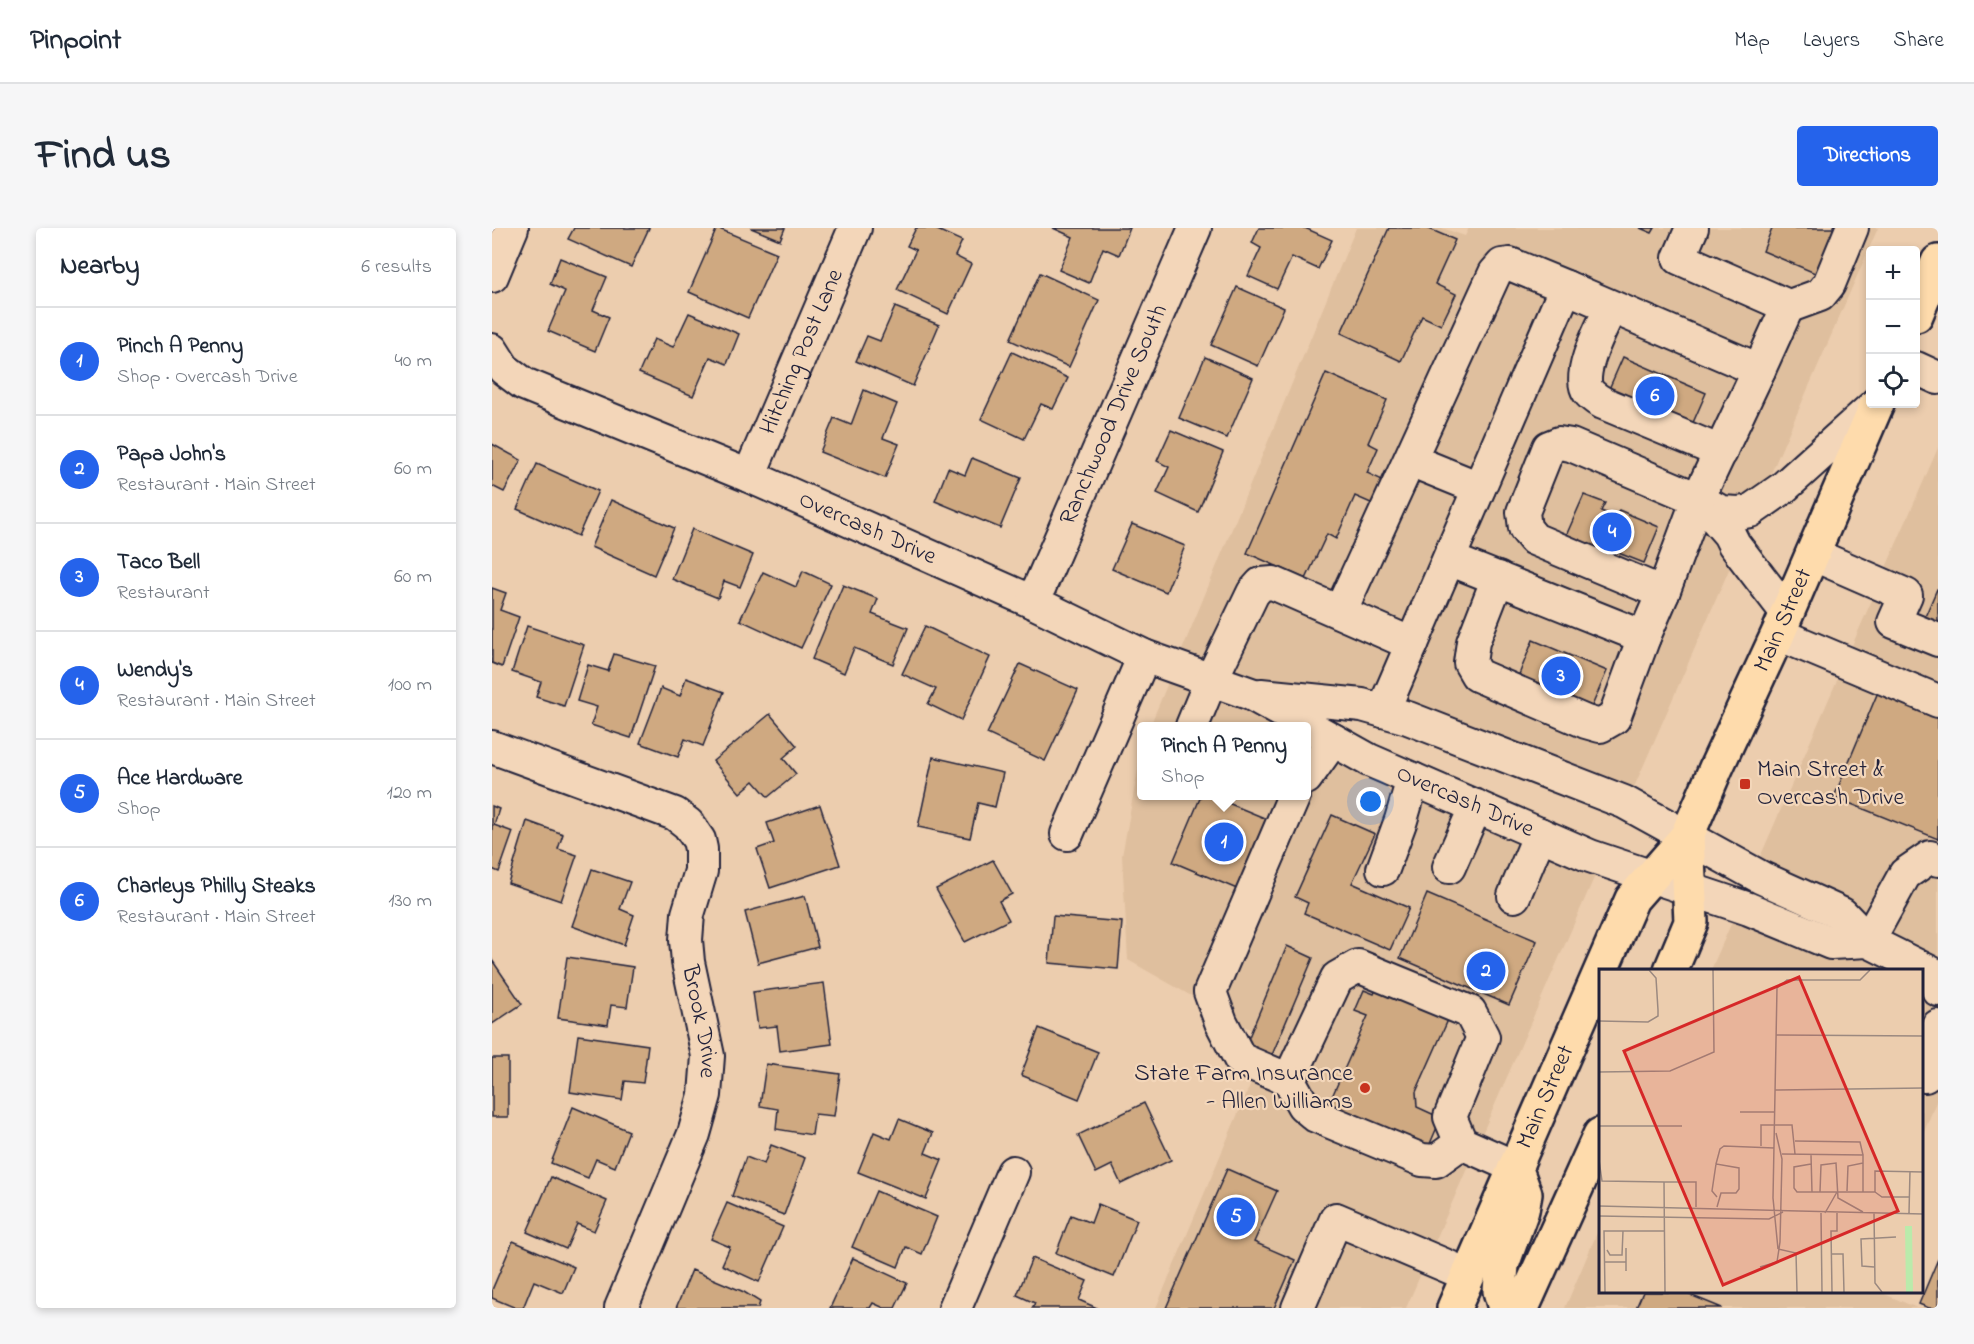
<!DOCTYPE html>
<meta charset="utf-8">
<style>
:root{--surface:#fff;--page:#f6f6f7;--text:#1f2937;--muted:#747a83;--line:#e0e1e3;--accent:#2563eb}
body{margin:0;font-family:"Indie Flower",sans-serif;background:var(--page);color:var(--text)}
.controls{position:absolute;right:18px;top:18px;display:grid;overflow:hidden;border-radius:6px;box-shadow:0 3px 9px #0003}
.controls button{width:54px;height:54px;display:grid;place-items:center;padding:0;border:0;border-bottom:2px solid var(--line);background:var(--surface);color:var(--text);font:30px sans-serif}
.you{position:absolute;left:879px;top:574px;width:21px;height:21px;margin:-15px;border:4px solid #fff;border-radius:50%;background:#1a73e8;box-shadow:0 0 0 9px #1a73e833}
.badge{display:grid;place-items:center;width:39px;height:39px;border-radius:50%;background:var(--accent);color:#fff;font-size:20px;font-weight:700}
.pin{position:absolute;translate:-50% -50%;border:3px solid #fff;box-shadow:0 2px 6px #0006}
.popup{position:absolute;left:645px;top:494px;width:174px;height:78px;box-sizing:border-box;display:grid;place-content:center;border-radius:6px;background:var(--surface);filter:drop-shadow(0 2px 4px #0005);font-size:20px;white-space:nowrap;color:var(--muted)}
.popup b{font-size:22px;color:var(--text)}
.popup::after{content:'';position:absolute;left:50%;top:100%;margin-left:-12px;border:12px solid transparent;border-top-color:var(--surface)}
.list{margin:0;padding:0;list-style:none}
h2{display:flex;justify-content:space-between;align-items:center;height:78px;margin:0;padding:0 24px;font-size:26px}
h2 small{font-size:20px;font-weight:400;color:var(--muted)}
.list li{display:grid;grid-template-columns:39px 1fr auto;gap:18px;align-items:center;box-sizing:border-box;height:108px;padding:0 24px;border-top:2px solid var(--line)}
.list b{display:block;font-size:22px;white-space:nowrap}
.list p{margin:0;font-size:20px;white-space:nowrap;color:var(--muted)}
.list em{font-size:20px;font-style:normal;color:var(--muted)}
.icon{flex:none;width:33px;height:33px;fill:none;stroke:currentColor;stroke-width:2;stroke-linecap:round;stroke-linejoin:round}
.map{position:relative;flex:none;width:1446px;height:1080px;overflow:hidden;border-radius:6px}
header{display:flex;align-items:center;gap:36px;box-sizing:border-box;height:84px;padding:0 30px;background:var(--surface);border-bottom:2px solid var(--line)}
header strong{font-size:28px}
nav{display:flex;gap:33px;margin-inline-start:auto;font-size:21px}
.intro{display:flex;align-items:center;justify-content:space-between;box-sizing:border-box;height:144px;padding:0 36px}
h1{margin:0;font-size:42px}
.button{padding:15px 27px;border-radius:6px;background:var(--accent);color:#fff;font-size:21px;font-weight:700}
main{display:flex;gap:36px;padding:0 36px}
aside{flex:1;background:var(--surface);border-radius:6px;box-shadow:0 3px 9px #0003}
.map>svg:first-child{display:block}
.built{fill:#dfbf9e}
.building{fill:#cfa981;stroke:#22223b;stroke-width:1.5}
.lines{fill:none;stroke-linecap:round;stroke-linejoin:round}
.minor-casing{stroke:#22223b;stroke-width:36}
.major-casing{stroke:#22223b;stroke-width:38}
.minor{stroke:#f3d6b9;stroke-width:32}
.major{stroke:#fedbac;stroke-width:33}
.poi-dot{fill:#c8321e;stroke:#f3d6b9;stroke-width:2}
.labels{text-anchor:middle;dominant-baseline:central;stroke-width:4.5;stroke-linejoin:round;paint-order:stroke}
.street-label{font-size:24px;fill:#22223b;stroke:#f3d6b9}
.poi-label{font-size:24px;fill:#22223b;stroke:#f3d6b9;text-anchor:start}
.inset-road{fill:none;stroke:#9b8980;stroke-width:1.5}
.view{fill:#d62828;fill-opacity:0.15;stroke:#d62828;stroke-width:3}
.inset-edge{fill:none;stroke:#22223b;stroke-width:3}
</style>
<header>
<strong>Pinpoint</strong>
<nav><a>Map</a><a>Layers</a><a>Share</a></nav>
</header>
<div class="intro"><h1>Find us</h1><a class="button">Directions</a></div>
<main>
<aside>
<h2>Nearby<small>6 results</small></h2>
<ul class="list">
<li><span class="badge">1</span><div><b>Pinch A Penny</b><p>Shop · Overcash Drive</p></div><em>40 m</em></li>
<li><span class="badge">2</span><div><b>Papa John's</b><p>Restaurant · Main Street</p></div><em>60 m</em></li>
<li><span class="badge">3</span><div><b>Taco Bell</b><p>Restaurant</p></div><em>60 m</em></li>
<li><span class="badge">4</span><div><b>Wendy's</b><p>Restaurant · Main Street</p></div><em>100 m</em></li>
<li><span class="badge">5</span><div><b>Ace Hardware</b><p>Shop</p></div><em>120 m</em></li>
<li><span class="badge">6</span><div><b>Charleys Philly Steaks</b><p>Restaurant · Main Street</p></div><em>130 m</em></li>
</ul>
</aside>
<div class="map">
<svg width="1446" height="1080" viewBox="0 0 1446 1080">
<rect width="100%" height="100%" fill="#eccdae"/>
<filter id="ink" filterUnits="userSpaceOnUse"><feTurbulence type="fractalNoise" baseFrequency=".0167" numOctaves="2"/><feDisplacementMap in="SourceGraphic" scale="12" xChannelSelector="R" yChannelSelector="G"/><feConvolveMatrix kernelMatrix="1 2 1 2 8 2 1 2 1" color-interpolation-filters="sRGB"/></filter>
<g filter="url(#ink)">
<!-- built -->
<g class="built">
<path d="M864,0H950L973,8L977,0H1386L1140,564L763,453L688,427Z"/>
<path d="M1446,220V869L1430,909V742H1219Z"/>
<path d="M678,450L745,475V478L755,479L791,498H658Z"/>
<path d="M815,512L1105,643L914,1080H664L777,812L636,732L630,628L649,525L650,568H814Z"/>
<path d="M1108,998V1064H1388L1425,1080H1073Z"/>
</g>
<!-- building -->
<g class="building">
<path d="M82,0H157L139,39L76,11Z"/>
<path d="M225,0L285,25L256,90L197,64Z"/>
<path d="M259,0H293L288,12Z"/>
<path d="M424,0H441L470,13L463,28L479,36L456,86L405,62L424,22L415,18Z"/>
<path d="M561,0H638L627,27L611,20L597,55L567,42L581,9Z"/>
<path d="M767,0H813L840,12L826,41L800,29L785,61L756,48L769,20L760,15Z"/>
<path d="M897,0H935L963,12L943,56L964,66L949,97L930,88L909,133L849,105Z"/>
<path d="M1148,0H1163L1160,5Z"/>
<path d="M1280,0H1350L1330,48L1271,23Z"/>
<path d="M68,30L115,49L101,82L117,89L103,123L56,103L73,63L58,56Z"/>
<path d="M548,45L607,72L577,139L518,112Z"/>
<path d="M745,59L792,80L766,138L719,117Z"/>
<path d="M403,79L447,97L421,158L364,133L375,108L388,113Z"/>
<path d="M197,85L247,106L235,136L218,129L201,168L147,145L162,111L181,119Z"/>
<path d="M520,124L576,150L561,181L549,176L532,211L489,191Z"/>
<path d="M713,129L761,150L735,210L687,190Z"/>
<path d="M1131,129L1214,165L1196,206L1113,170Z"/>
<path d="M834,145L895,172L876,215L886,220L875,245L899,256L888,279L863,268L844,311L835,306L814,351L755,325Z"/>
<path d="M372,162L405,176L391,210L407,216L393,250L328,224L342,190L359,197Z"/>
<path d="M679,202L731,224L706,284L665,265L677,239L665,233Z"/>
<path d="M0,216L29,232L12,264L0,258Z"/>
<path d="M480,230L529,250L508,300L443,273L456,240L473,247Z"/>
<path d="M45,236L106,263L86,308L25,281Z"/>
<path d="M1092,267L1113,275L1109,283L1124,289L1127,282L1167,299L1152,335L1124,324L1121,331L1073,310Z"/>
<path d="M119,272L182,300L162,347L99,319Z"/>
<path d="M640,296L693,318L674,364L620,341Z"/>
<path d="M200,301L261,327L248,359L232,353L226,370L180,351Z"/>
<path d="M311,343L339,356L309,420L248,392L271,344L304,359Z"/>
<path d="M351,357L386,371L380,386L416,400L401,436L362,420L352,445L320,431Z"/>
<path d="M0,360L14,365L8,382L27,389L10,439L0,435Z"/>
<path d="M1445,361H1446V396L1432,391Z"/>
<path d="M35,398L92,417L72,478L44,469L49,454L20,444Z"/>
<path d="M433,398L498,429L469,492L436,476L444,461L410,446Z"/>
<path d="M1041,412L1115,443L1097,485L1024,454Z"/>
<path d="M122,426L163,438L139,510L99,497L105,479L85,473L96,437L116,443Z"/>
<path d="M528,436L586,462L553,533L495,506Z"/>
<path d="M194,450L232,464L211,518L193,511L186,529L148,515L169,460L188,468Z"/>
<path d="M1386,464L1446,489V611L1342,569Z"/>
<path d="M278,486L305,518L291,530L304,546L276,569L262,553L248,565L221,533Z"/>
<path d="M441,529L511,545L503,579L486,575L478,610L426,599Z"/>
<path d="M709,568H719L782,594L752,664L681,634Z"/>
<path d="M328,577L348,637L278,660L265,621L282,615L275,595Z"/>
<path d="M0,578L7,581L2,597L21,604L7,644L0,641Z"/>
<path d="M840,587L883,606L860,655L917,680L898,722L812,685L816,675L803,669Z"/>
<path d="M35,593L71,606L66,621L85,627L69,673L16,655Z"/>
<path d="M501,632L520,666L507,673L517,692L473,714L444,661Z"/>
<path d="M100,641L138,654L128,681L142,687L132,717L80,698Z"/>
<path d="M935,666L1045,713L1017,777L908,730Z"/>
<path d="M313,668L326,719L266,735L253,684Z"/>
<path d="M561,688L630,694L626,741L557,735Z"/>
<path d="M795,718L821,730L780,827L754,816Z"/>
<path d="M75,729L141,739L135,779L119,777L116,797L66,790Z"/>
<path d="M0,732L30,776L0,796Z"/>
<path d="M888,752L960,783L924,864L925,879L949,890L934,925L834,882L876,788L863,783L872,762L882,766Z"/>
<path d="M332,755L340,816L288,823L285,798L266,800L261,764Z"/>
<path d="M547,800L606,824L587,871L529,847Z"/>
<path d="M86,807L156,817L151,855L133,853L130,872L78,864Z"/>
<rect x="0" y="830" width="16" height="59"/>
<path d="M274,836L348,846L342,888L323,886L320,907L284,901L286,881L268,878Z"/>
<path d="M652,875L679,932L629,956L620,937L604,945L586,907Z"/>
<path d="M81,879L137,903L123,939L104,931L96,950L59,935Z"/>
<path d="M407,891L441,905L433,925L450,932L434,971L366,944L382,904L399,911Z"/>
<path d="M279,917L313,930L292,987L240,968L254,929L272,936Z"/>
<path d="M735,941L785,963L762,1014L803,1032L782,1080H674Z"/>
<path d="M59,949L115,973L102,1003L85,996L74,1021L35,1004Z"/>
<path d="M384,963L445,989L430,1026L414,1019L406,1039L360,1019Z"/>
<path d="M235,975L291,999L267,1054L230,1037L238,1019L219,1011Z"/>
<path d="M606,976L645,992L622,1049L564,1025L579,987L599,995Z"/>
<path d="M21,1013L82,1039L71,1065L42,1053L31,1080H24L0,1070V1062Z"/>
<path d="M361,1030L415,1055L403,1080H392L381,1075L378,1080H338Z"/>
<path d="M540,1030L595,1053L587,1072L605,1080H540L543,1075L525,1067Z"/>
<path d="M1446,1031V1080H1437L1427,1076Z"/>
<path d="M200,1042L252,1064L268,1074L266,1080H184Z"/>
<path d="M1151,1064H1191L1230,1080H1144Z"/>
</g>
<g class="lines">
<defs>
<g id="minor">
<path d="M1200,0L1187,30L1296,78L1267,142"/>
<path d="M0,48L20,0"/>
<path d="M1119,79C1111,97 1084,146 1096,163C1100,169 1106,172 1111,175L1229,224"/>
<path d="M1295,79L1328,67L1337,56L1360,0"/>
<path id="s1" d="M0,122L12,141L32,156L257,248L541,374L652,428L759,466L877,532L1098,628L1257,681L1339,715L1376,713"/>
<path d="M1424,140L1446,150"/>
<path d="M918,232L987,260"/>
<path id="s2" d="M257,248L363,0"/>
<path d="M1211,276L1237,306L1242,316L1295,385"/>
<path d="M1320,326L1414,367L1402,394L1446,412"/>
<path d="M1006,350L981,414L978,435L985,447L1094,494L1108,498L1122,490L1152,409"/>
<path d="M1171,365L1042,311L1033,300L1031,284L1057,219L1067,215L1079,217L1206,271L1229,284L1247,285L1258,283L1291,260L1384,176"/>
<path id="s3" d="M541,374L703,0"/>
<path d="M848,384L1003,45L1010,37L1018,36L1074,59"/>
<path d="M1286,406L1446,473"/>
<path d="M769,467L870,477L916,490L1132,574L1270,650L1350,686L1376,713L1444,747L1446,762"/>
<path d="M891,483L1074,59L1267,142L1206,271L1171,365L1152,409L957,331"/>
<path d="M700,498L719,452L761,365L769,356L781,355L920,416"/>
<path id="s4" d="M0,519L183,586L196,596L207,612L209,621V643L196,686L194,712L196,734L216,828L213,867L202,906L129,1080"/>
<path d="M814,550L841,512"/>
<path d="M802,568L718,764L729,794L748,831L797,852L845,750L866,738L978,784L991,809L958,889L969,915L1023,939"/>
<path d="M575,606L652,428"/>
<path d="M957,639L984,578"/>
<path d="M891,641L909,592L921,551"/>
<path d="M1022,668L1048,606"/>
<path d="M1376,713L1413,646L1438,629L1446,632"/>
<path d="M1433,848L1446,798"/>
<path d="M797,852L811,877L824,888L930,932L944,933L969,915"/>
<path d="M463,1080L521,944"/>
<path d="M806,1080L844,991L976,1047"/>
</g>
<g id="major">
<path d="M1424,87L1446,34"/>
<path d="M1179,742L1199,694L1195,608"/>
<path id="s5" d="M962,1080L1140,671L1195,608L1224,540L1286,406L1385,176"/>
<path d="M1013,1080L1008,1063L1010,1037L1030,982L1033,966L1023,939"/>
<path d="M1030,1080L1108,907"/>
</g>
</defs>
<!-- minor casing -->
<use href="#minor" class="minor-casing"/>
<!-- major casing -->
<use href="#major" class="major-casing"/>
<!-- minor -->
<use href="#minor" class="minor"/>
<!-- major -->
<use href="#major" class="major"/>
</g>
</g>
<!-- markers -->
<g class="poi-dot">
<rect x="1247" y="550" width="12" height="12" rx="3"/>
<circle cx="873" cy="860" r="6"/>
</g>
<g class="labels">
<!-- street labels -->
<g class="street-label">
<text stroke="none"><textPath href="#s2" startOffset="135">Hitching Post Lane</textPath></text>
<text stroke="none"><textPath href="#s3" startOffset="204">Ranchwood Drive South</textPath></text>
<text stroke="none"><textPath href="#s1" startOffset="420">Overcash Drive</textPath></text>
<text stroke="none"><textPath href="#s5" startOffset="766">Main Street</textPath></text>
<text stroke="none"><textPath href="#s1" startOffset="1078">Overcash Drive</textPath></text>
<text stroke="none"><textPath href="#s4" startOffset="416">Brook Drive</textPath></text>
<text stroke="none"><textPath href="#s5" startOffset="230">Main Street</textPath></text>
</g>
<!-- poi labels -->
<g class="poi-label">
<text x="1265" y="542">Main Street &amp;<tspan x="1265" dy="28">Overcash Drive</tspan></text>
<text x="861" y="846" text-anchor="end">State Farm Insurance<tspan x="861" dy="28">- Allen Williams</tspan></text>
</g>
</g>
<!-- overview -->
<g transform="translate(1107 741)">
<rect width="324" height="324" fill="#eccdae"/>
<path d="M306,257H313L314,323H307Z" fill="#baebab"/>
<path class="inset-road" d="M0,1H50L57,9L59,41V47L49,53L0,52M177,66L324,67M0,103L71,102L115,83L114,1M176,121L324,119M141,143H175M0,157H83M196,172L261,173L264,186M162,177V156H193L196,185M183,185L264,186V223H213L212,186M0,191L3,212L65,213L66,323M117,195L113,222L118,228M212,195L195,198V219L198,223H213M65,213H97V238M248,222L249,197L264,194M221,223L222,196L237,194L239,229L264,243M264,223H276V202L324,203M276,223L283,228H310M0,237L324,245M118,238L122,224H137L140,220V199L117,195L121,180L125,177L175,179M222,244L223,323M226,244L238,223M275,244L276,314L283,323M310,244L311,202M0,247L170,250L184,243M27,279V302M179,280L174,229L178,19L188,11H261L271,1M179,280L197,284L198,323M8,281L11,286H23L24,262M233,285H244L245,323M5,293H27M161,298L178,293L181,273L183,190L177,164M275,298L263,297L262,270L297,268M6,323L5,262H65M233,323L232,262H238V244"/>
<path class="view" d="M200,8L299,242L124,316L25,82Z"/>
<rect width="324" height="324" class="inset-edge"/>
</g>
</svg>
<div class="controls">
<button>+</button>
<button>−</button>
<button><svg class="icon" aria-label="locate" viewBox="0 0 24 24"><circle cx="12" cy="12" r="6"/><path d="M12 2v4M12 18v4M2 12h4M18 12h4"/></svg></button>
</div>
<div class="you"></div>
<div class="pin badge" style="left:732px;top:614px">1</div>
<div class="popup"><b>Pinch A Penny</b>Shop</div>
<div class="pin badge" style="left:994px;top:743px">2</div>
<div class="pin badge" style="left:1069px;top:448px">3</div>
<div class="pin badge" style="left:1120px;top:304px">4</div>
<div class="pin badge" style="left:744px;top:989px">5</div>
<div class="pin badge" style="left:1163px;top:168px">6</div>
</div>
</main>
